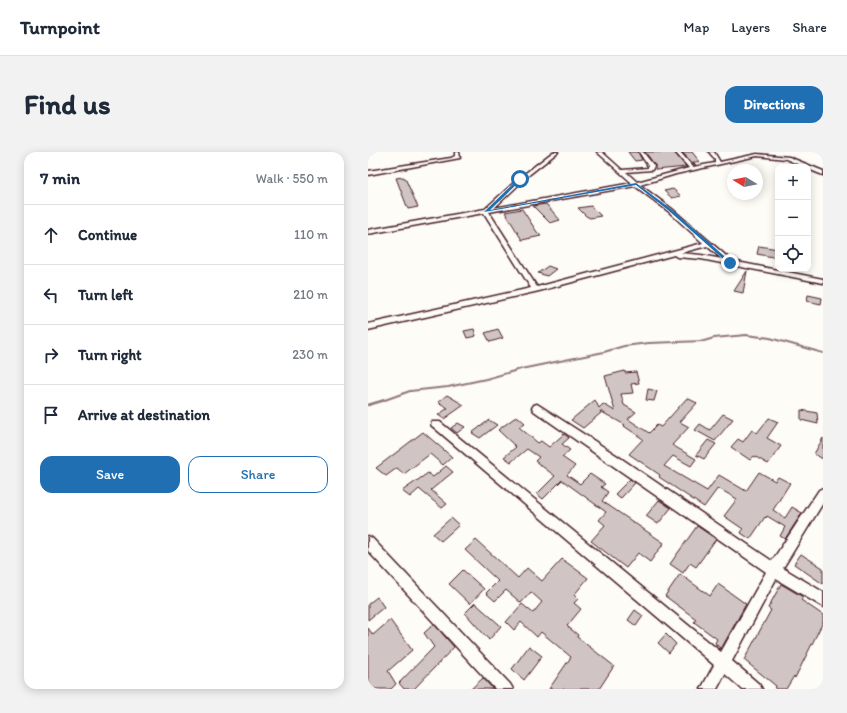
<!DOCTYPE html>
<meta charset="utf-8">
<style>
:root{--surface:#fff;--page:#f2f2f3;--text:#1f2937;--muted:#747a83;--line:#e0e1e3;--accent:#1f6fb2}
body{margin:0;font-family:Itim,sans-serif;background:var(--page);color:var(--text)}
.controls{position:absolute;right:12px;top:12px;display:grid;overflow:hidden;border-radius:8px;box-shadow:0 2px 10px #0003}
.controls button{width:36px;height:36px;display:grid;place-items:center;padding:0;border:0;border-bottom:1px solid var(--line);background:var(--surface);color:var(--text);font:20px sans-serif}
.compass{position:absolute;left:359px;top:12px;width:36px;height:36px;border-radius:50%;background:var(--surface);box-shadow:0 2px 10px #0003;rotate:280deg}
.stop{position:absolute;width:12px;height:12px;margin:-9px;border:3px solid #1f6fb2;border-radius:50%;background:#fff}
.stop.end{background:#1f6fb2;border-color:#fff;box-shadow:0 1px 4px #0008}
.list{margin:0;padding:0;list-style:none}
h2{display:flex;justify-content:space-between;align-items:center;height:52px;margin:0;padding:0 16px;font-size:17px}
h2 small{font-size:13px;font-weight:400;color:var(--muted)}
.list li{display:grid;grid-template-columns:26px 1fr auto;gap:12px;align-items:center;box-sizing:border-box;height:60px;padding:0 16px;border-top:1px solid var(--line)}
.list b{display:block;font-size:15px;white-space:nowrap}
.list em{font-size:13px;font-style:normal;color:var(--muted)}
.actions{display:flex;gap:8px;padding:12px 16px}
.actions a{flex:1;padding:9px 0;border:1px solid var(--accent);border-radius:12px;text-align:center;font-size:14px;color:var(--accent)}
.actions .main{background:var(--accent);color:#fff}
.icon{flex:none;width:22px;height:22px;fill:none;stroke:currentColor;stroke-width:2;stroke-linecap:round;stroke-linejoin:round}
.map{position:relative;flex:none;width:455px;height:537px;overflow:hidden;border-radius:12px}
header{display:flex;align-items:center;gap:24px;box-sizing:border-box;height:56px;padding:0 20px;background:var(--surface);border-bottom:1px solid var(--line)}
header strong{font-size:19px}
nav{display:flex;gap:22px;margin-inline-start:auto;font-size:14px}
.intro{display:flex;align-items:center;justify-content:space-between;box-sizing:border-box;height:96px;padding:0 24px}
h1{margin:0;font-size:28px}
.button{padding:10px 18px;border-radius:12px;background:var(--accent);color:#fff;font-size:14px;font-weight:700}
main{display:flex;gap:24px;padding:0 24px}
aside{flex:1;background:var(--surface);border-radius:12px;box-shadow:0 2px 10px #0003}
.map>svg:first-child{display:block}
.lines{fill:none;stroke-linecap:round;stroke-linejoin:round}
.stream-far1{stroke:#91777b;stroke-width:2}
.stream{stroke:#91777b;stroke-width:2.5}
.building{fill:#d0c5c4;stroke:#4a1f2b}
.street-casing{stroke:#4a1f2b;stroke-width:3}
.street{fill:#fdfcf7;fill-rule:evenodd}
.route{fill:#1f6fb2}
</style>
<header>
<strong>Turnpoint</strong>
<nav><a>Map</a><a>Layers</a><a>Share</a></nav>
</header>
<div class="intro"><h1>Find us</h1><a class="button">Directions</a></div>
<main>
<aside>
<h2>7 min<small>Walk · 550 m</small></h2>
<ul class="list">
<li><svg class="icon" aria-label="ahead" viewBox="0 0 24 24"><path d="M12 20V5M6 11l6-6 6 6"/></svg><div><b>Continue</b></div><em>110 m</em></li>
<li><svg class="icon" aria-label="left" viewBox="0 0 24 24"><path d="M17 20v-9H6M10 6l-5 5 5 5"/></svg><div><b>Turn left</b></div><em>210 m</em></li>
<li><svg class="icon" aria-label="right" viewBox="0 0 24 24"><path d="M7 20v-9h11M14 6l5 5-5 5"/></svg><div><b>Turn right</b></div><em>230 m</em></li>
<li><svg class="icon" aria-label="arrive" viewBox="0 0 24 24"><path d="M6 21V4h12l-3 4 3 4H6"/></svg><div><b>Arrive at destination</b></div></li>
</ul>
<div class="actions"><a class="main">Save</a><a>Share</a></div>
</aside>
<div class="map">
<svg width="455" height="537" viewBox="0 0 455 537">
<rect width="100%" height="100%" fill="#fdfcf7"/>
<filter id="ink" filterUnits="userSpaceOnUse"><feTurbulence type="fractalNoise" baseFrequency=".025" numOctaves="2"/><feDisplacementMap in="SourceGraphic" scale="8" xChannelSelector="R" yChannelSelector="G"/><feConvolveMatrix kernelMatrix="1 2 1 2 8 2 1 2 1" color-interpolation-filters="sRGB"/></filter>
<g filter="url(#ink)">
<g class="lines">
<!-- stream-far1 -->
<path class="stream-far1" d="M14,249L42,239L80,235L118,227L153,217L236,200L256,194L281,191L336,189L346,186L378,183L402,186L455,201"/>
<!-- stream -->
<path class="stream" d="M0,253L17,248"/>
</g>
<!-- building -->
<g class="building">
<path d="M260,0H270L274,8L267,9Z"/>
<path d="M277,0H306L318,15L288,18L287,16V13Z"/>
<path d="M314,0H324L332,10H325L328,13H326Z"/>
<path d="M35,25L37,26L50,55L40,57L28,26Z"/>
<path d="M305,37L313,44L304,46L296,39Z"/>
<path d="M178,52L192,68L182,71L165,54Z"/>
<path d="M223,54L233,64L222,66L218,64L210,56Z"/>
<path d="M154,57L169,80L173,84L154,88L137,60Z"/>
<path d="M391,94L410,97V106L389,102Z"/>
<path d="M180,114L188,117L179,124L170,121Z"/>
<path d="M379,119L375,141L366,139Z"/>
<path d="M440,143L454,146L453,152L439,149Z"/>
<path d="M106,177L108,184L99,186L96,179Z"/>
<path d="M130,177L135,186L122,190L117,181Z"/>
<path d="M257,219V221L268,220L271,231L263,232L265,241L253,242L256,253L268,260L260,267L281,281L289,273L293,275L319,246L329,251L312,270L321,275L304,293L328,307L323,314L305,304L296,314L339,339L351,323L378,339L391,320L407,329L410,325L422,331L405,358L417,366L424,355L434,361L417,387L412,384L417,375L399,364L398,366L397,365L382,387L373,381L375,377L356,364L369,347L350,336L336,355L291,325L292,323L261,302L275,287L256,274L257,273L232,259L233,261L215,276L203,268L227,248L231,256L235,252L247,259L237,224Z"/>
<path d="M280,237L289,239L286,249L278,248Z"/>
<path d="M79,243L96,253L76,267L70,263L80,256L70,250Z"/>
<path d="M433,258L449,261L450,272L433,268Z"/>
<path d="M355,262L365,267L347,289L327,278L332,272L342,278Z"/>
<path d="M149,264L157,271L151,275L170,291L173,289L181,295L196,282L201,286L194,292L202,298L194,305L207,314L199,323L212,332L222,322L237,332L233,335L240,340L234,349L296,391L282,410L270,401L258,416L223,389L237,373L231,368L238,360L194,328L175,347L169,342L187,324L167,309L171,305L159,297L143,310L136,305L148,295L130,278Z"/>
<path d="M401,266L410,270L399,286L413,294L400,312L386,304L382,308L363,295L370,287L375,290L384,278L389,281Z"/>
<path d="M121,268L129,273L112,286L104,281Z"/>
<path d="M90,271L97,275L89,281L83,276Z"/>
<path d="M55,280L84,305L75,313L62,302L36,322L29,316L18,324L8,316Z"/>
<path d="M455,286V307L446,302Z"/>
<path d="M340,288L348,292L336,307L328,303Z"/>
<path d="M78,314L85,320L63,338L79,352L74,356L51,337L42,345L34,339L60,321L65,325Z"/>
<path d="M262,327L267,331L253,346L247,342Z"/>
<path d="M291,348L303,356L290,372L278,364Z"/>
<path d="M83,366L91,373L73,389L65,382Z"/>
<path d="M329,374L348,387L328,415L322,411L315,421L302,412Z"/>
<path d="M108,388L150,426L159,416L174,429L194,407L220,426L206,443L210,447L206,451L213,457L199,474L210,483L209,485L246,514L231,537H181L203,505L173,480L169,485L153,470L146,478L138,470L154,452L165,461L174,450L163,440L153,451L138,438L127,449L118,441L130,429L97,398Z"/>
<path d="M433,402L455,416V432L426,412Z"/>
<path d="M95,418L116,437L102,452L81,432Z"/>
<path d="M312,422L342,444L350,432L378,452L353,497L347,491L349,487L326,470L328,467L297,444Z"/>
<path d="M413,432L435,445L433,448L455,463V470L427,526L426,524L418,537H407L408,534L376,508L403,458L400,456Z"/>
<path d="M9,445L16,455L0,468V452Z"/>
<path d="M107,451L133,474L121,488L97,461Z"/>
<path d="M267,458L275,464L268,474L260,468Z"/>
<path d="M22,468L44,498L20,519L28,532L23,537H2L0,533V476L5,483Z"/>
<path d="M66,472L86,495L46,537H36L31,531L66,495L56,481Z"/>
<path d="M298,482L308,492L301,501L290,491Z"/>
<path d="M161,494L174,504L156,528L144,517Z"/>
<path d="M115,526L125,537H103Z"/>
</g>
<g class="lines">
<defs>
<g id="street">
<path d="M87,0H91L92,6L0,23V19L83,6L87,4Z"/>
<path d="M185,0H190L162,22L126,56L264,31L229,0H234L254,18L280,16V14L271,0H275L286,14L284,18L258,20L269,30L321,16L307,0H312L325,15L347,11V7L341,0H346L352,10L389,2L421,5L455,19V23L440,17V15H436L418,7L389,4L308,22L272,33L304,57L364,109L455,127V131L333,107L309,105L306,103L171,139L0,178V172L163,136L116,61L0,82V78L117,57L150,27ZM267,34L300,59L335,91L169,135L121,60ZM339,94L354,107L333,103L313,101Z"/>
<path d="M169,252L248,303L404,409L451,338L455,336V351L415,416L455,440V455L408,427L364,509L391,532L394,537H374L357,522L349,537H333L346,513L63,273L64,270H72L353,500L398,420L166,259L164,256L166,253Z"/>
<path d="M0,384L4,386L142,532L145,537H127L0,399Z"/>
</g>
</defs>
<!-- street casing -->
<use href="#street" class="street-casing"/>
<!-- street -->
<use href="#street" class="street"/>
</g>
</g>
<!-- route -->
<path class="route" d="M151,26L154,27L122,58L268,31L303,57L364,111L361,112L300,58L268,33L116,60Z"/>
</svg>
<div class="controls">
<button>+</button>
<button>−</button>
<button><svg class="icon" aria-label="locate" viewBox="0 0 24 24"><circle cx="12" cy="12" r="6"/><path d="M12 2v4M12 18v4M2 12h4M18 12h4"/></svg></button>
</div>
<svg class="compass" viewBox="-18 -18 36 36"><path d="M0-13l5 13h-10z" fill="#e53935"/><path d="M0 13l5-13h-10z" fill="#747a83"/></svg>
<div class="stop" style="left:152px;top:27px"></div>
<div class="stop end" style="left:362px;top:111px"></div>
</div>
</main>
